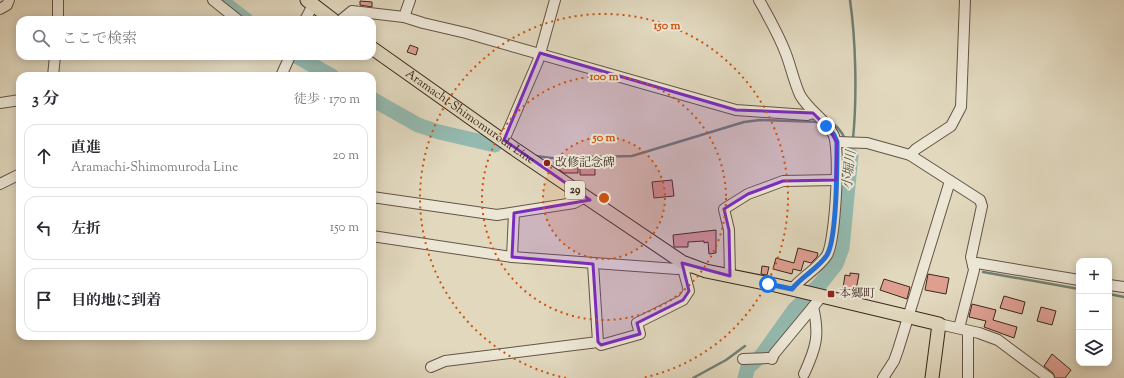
<!DOCTYPE html>
<html lang="ja">
<meta charset="utf-8">
<style>
:root{--surface:#fff;--page:#f7f7f7;--text:#2b2b33;--muted:#7c7c81;--line:#e1e1e2}
body{margin:0;font-family:"Sorts Mill Goudy","Noto Serif JP",serif;background:var(--page);color:var(--text)}
.controls{position:absolute;right:12px;bottom:12px;display:grid;overflow:hidden;border-radius:8px;box-shadow:0 2px 10px #0003}
.controls button{width:36px;height:36px;display:grid;place-items:center;padding:0;border:0;border-bottom:1px solid var(--line);background:var(--surface);color:var(--text);font:20px sans-serif}
.stop{position:absolute;width:12px;height:12px;margin:-9px;border:3px solid #1a73e8;border-radius:50%;background:#fff}
.stop.end{background:#1a73e8;border-color:#fff;box-shadow:0 1px 4px #0008}
.list{margin:0;padding:0;list-style:none}
h2{display:flex;justify-content:space-between;align-items:center;height:52px;margin:0;padding:0 16px;font-size:17px}
h2 small{font-size:13px;font-weight:400;color:var(--muted)}
.list li{display:grid;grid-template-columns:26px 1fr auto;gap:12px;align-items:center;box-sizing:border-box;height:64px;margin:0 8px 8px;padding:0 8px;border:1px solid var(--line);border-radius:12px}
.list b{display:block;font-size:15px;white-space:nowrap}
.list p{margin:0;font-size:13px;white-space:nowrap;color:var(--muted)}
.list em{font-size:13px;font-style:normal;color:var(--muted)}
.icon{flex:none;width:22px;height:22px;fill:none;stroke:currentColor;stroke-width:2;stroke-linecap:round;stroke-linejoin:round}
.map{position:relative;flex:none;width:1124px;height:378px;overflow:hidden}
.search{position:absolute;background:var(--surface);box-shadow:0 2px 10px #0003;left:16px;top:16px;width:360px;height:44px;display:flex;align-items:center;gap:10px;box-sizing:border-box;padding:0 14px;border-radius:12px;color:var(--muted);font-size:15px}
.panel{position:absolute;background:var(--surface);box-shadow:0 2px 10px #0003;left:16px;top:72px;width:360px;height:268px;border-radius:12px}
.map>svg:first-child{display:block}
.lines{fill:none;stroke-linecap:round;stroke-linejoin:round}
.stream{stroke:#718075;stroke-width:2.5}
.river{stroke:#94bab0;stroke-width:15}
.building{fill:#de9f91;stroke:#3c281d}
.minor-casing{stroke:#655445;stroke-width:12}
.major-casing{stroke:#3c281d;stroke-width:15}
.minor{stroke:#ece6d5;stroke-width:10}
.major{stroke:#e1d8be;stroke-width:13}
.route{stroke:#1a73e8;stroke-width:5}
.marked{fill:#7b2cbf;fill-opacity:0.2;stroke:#7b2cbf;stroke-width:3;stroke-linejoin:round}
.ring{fill:none;stroke:#ce520f;stroke-width:2;stroke-dasharray:2 4}
.poi-dot{fill:#8f2418;stroke:#ece6d5;stroke-width:1.5}
.labels{text-anchor:middle;dominant-baseline:central;stroke-width:4;stroke-linejoin:round;paint-order:stroke}
.shield{fill:#ece6d5;stroke:#716154;stroke-width:1}
.shield-label{font-size:11px;font-weight:bold;fill:#3c281d}
.street-label{font-size:12px;fill:#3c281d;stroke:#ece6d5}
.poi-label{font-size:12px;fill:#3c281d;stroke:#ece6d5;text-anchor:start}
.water-label{font-size:13px;font-style:italic;fill:#524c42;stroke:#ece6d5}
.centre{fill:#ce520f;stroke:#ece6d5;stroke-width:2}
.ring-label{font-size:12px;text-anchor:middle;font-weight:bold;fill:#ce520f;stroke:#ece6d5;stroke-width:4;stroke-linejoin:round;paint-order:stroke}
</style>
<div class="map">
<svg width="1124" height="378" viewBox="0 0 1124 378">
<rect width="100%" height="100%" fill="#e1d8be"/>
<filter id="stains"><feTurbulence type="fractalNoise" baseFrequency=".005" numOctaves="4"/><feColorMatrix values="0 0 0 0 .2 0 0 0 0 .09 0 0 0 0 .02 0 0 0 .5 -.17"/></filter>
<radialGradient id="worn" r=".72"><stop offset=".6" stop-color="#630" stop-opacity="0"/><stop offset="1" stop-color="#630" stop-opacity=".3"/></radialGradient>
<g class="lines">
<!-- stream -->
<g class="stream">
<path d="M850,0C856,41 857,98 853,139"/>
<path d="M829,122C836,124 842,132 845,139"/>
<path d="M848,146L851,155"/>
<path d="M536,156L551,158L632,156L744,122L760,120L820,122"/>
<path d="M983,272L1079,289"/>
<path d="M1109,294L1124,297"/>
<path d="M693,378L726,360L745,346"/>
</g>
<!-- river -->
<g class="river">
<path d="M224,3L246,20"/>
<path d="M296,56L332,76"/>
<path d="M372,99L418,125L439,132L495,145"/>
<path d="M745,378L748,367L762,355L794,310L821,283L836,264L842,248L851,155"/>
</g>
</g>
<!-- building -->
<g class="building">
<path d="M360,1L372,2V7L360,5Z"/>
<path d="M410,45L418,48L416,55L407,52Z"/>
<path d="M578,163V173H564L558,169V164Z"/>
<path d="M595,166V175H580V167Z"/>
<path d="M672,180L674,196L654,198L652,182Z"/>
<path d="M716,230V253L709,254L708,242L704,243V241L688,242V247H674L673,235Z"/>
<path d="M798,248L818,253L817,257L811,263L804,261L801,271L793,269L792,274L773,269L776,258L794,263Z"/>
<path d="M762,266L769,267L767,275L761,274Z"/>
<path d="M850,273L859,274L856,290L843,288L845,275L850,276Z"/>
<path d="M928,274L949,278L946,294L925,290Z"/>
<path d="M884,279L910,287L907,299L880,290Z"/>
<path d="M1004,296L1025,302L1022,314L1000,308Z"/>
<path d="M972,304L996,310L993,320L1017,327L1014,338L984,327L986,321L969,317Z"/>
<path d="M1041,307L1056,311L1052,325L1037,321Z"/>
<path d="M1052,354L1071,370L1065,378H1055L1053,373L1044,366Z"/>
</g>
<g class="lines">
<defs>
<g id="minor">
<path d="M213,0L238,20"/>
<path d="M759,0C769,18 779,35 786,54C791,67 794,82 800,95C809,111 825,119 833,134C841,147 835,242 827,255C819,268 802,277 792,289"/>
<path d="M0,9L7,5L9,0"/>
<path d="M404,17L410,0"/>
<path d="M58,20V0"/>
<path d="M305,20L313,5"/>
<path d="M341,20L352,11L404,17L423,23L466,33L736,110L807,115L813,113"/>
<path d="M53,76L55,56"/>
<path d="M281,76L290,56"/>
<path d="M0,103L20,100"/>
<path d="M504,140L538,61L555,0"/>
<path d="M837,142L867,143L910,155L980,200L982,206L971,257L974,270L959,328"/>
<path d="M910,155L916,149L951,126L961,107L965,0"/>
<path d="M0,184L20,174"/>
<path d="M372,197L497,215L574,203L585,197"/>
<path d="M372,236L512,257L677,269L693,267"/>
<path d="M512,257L514,213"/>
<path d="M973,265L977,263L1079,280"/>
<path d="M730,276L729,230L724,209L748,194L783,181L836,180"/>
<path d="M1109,285L1124,287"/>
<path d="M939,324L979,333L998,340L1049,378"/>
<path d="M968,331V378"/>
<path d="M598,342L601,345L640,334L637,323L683,300L689,291L683,268"/>
<path d="M743,359L768,358"/>
<path d="M772,359L774,354L822,296"/>
<path d="M431,367L445,361L598,342L593,264"/>
<path d="M804,374C816,348 820,335 813,307"/>
<path d="M883,378L894,361L898,350L950,181"/>
</g>
<g id="major">
<path d="M307,0L333,20"/>
<path id="s1" d="M372,48L516,150L682,262L706,271L775,285L939,324L932,378"/>
</g>
</defs>
<!-- minor casing -->
<use href="#minor" class="minor-casing"/>
<!-- major casing -->
<use href="#major" class="major-casing"/>
<!-- minor -->
<use href="#minor" class="minor"/>
<!-- major -->
<use href="#major" class="major"/>
</g>
<g class="lines">
<!-- route -->
<path class="route" d="M768,284L792,289C802,276 819,268 827,255C837,238 837,165 837,142L834,135L826,126"/>
</g>
<!-- marked area -->
<path class="marked" d="M540,53L736,110L813,113L829,129L837,142L836,180L783,181L748,194L724,209L729,230L730,276L682,263L689,291L683,300L637,323L640,334L601,345L598,342L593,264L512,257L514,213L590,200L504,140Z"/>
<!-- distance rings -->
<circle cx="604" cy="198" r="61" fill="#ce520f" fill-opacity=".12"/>
<g class="ring">
<circle cx="604" cy="198" r="61"/>
<circle cx="604" cy="198" r="122"/>
<path d="M566 378A184 184 0 1 1 642 378"/>
</g>
<!-- markers -->
<g class="poi-dot">
<circle cx="547" cy="163" r="4"/>
<rect x="827" y="290" width="8" height="8" rx="2"/>
</g>
<g class="labels">
<!-- shield labels -->
<rect class="shield" x="565" y="181" width="20" height="18" rx="3"/>
<g class="shield-label">
<text x="575" y="190">29</text>
</g>
<!-- street labels -->
<g class="street-label">
<text stroke="none"><textPath href="#s1" startOffset="120">Aramachi-Shimomuroda Line</textPath></text>
</g>
<!-- poi labels -->
<g class="poi-label">
<text x="555" y="163">改修記念碑</text>
<text x="839" y="294">本郷町</text>
</g>
<!-- water labels -->
<g class="water-label">
<text transform="translate(850 170) rotate(-84)">小堀川</text>
</g>
</g>
<circle cx="604" cy="198" r="6" class="centre"/>
<g class="ring-label">
<text x="667" y="29">150 m</text>
<text x="604" y="80">100 m</text>
<text x="604" y="141">50 m</text>
</g>
<rect width="100%" height="100%" filter="url(#stains)"/>
<rect width="100%" height="100%" fill="url(#worn)"/>
</svg>
<div class="controls">
<button>+</button>
<button>−</button>
<button><svg class="icon" aria-label="layers" viewBox="0 0 24 24"><path d="M12 4l9 5-9 5-9-5zM3 14l9 5 9-5"/></svg></button>
</div>
<div class="stop" style="left:768px;top:284px"></div>
<div class="stop end" style="left:826px;top:126px"></div>
<div class="search"><svg class="icon" aria-label="search" viewBox="0 0 24 24"><circle cx="10" cy="10" r="6"/><path d="M15 15l6 6"/></svg>ここで検索</div>
<section class="panel">
<h2>3 分<small>徒歩 · 170 m</small></h2>
<ul class="list">
<li><svg class="icon" aria-label="ahead" viewBox="0 0 24 24"><path d="M12 20V5M6 11l6-6 6 6"/></svg><div><b>直進</b><p>Aramachi-Shimomuroda Line</p></div><em>20 m</em></li>
<li><svg class="icon" aria-label="left" viewBox="0 0 24 24"><path d="M17 20v-9H6M10 6l-5 5 5 5"/></svg><div><b>左折</b></div><em>150 m</em></li>
<li><svg class="icon" aria-label="arrive" viewBox="0 0 24 24"><path d="M6 21V4h12l-3 4 3 4H6"/></svg><div><b>目的地に到着</b></div></li>
</ul>
</section>
</div>
